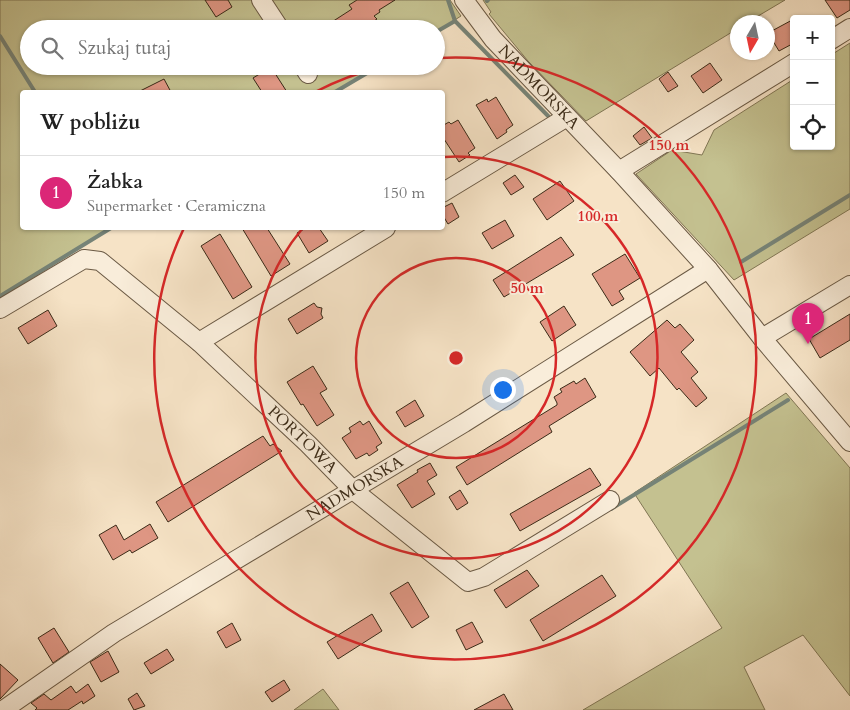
<!DOCTYPE html>
<html lang="pl">
<meta charset="utf-8">
<style>
:root{--surface:#fff;--page:#f6f6f6;--text:#222;--muted:#767676;--line:#e0e0e0;--accent:#db2777}
body{margin:0;font-family:Cardo,serif;background:var(--page);color:var(--text)}
.controls{position:absolute;right:15px;top:15px;display:grid;overflow:hidden;border-radius:5px;box-shadow:0 1px 4px #0004}
.controls button{width:45px;height:45px;display:grid;place-items:center;padding:0;border:0;border-bottom:1px solid var(--line);background:var(--surface);color:var(--text);font:25px sans-serif}
.compass{position:absolute;left:730px;top:15px;width:45px;height:45px;border-radius:50%;background:var(--surface);box-shadow:0 1px 4px #0004;rotate:189deg}
.you{position:absolute;left:502px;top:389px;width:18px;height:18px;margin:-12px;border:4px solid #fff;border-radius:50%;background:#1a73e8;box-shadow:0 0 0 8px #1a73e833}
.badge{display:grid;place-items:center;width:32px;height:32px;border-radius:50%;background:var(--accent);color:#fff;font-size:16px;font-weight:700}
.pin{position:absolute;translate:-50% -41px;filter:drop-shadow(0 1px 2px #0008)}
.pin::after{content:'';position:absolute;top:26px;width:18px;height:15px;background:inherit;clip-path:polygon(0 0,100% 0,50% 100%)}
.list{margin:0;padding:0;list-style:none}
h2{display:flex;justify-content:space-between;align-items:center;height:65px;margin:0;padding:0 20px;font-size:21px}
h2 small{font-size:16px;font-weight:400;color:var(--muted)}
.list li{display:grid;grid-template-columns:32px 1fr auto;gap:15px;align-items:center;box-sizing:border-box;height:75px;padding:0 20px;border-top:1px solid var(--line)}
.list b{display:block;font-size:19px;white-space:nowrap}
.list p{margin:0;font-size:16px;white-space:nowrap;color:var(--muted)}
.list em{font-size:16px;font-style:normal;color:var(--muted)}
.icon{flex:none;width:28px;height:28px;fill:none;stroke:currentColor;stroke-width:2;stroke-linecap:round;stroke-linejoin:round}
.map{position:relative;flex:none;width:850px;height:710px;overflow:hidden}
.search{position:absolute;background:var(--surface);box-shadow:0 1px 4px #0004;left:20px;top:20px;width:425px;height:55px;display:flex;align-items:center;gap:12px;box-sizing:border-box;padding:0 18px;border-radius:28px;color:var(--muted);font-size:19px}
.panel{position:absolute;background:var(--surface);box-shadow:0 1px 4px #0004;left:20px;top:90px;width:425px;height:140px;border-radius:5px}
.map>svg:first-child{display:block}
.green{fill:#c4c190;stroke:#807654}
.lines{fill:none;stroke-linecap:round;stroke-linejoin:round}
.stream{stroke:#768377;stroke-width:4}
.building{fill:#de9683;stroke:#3b2b18}
.minor-casing{stroke:#6a5944;stroke-width:20}
.minor{stroke:#f9edda;stroke-width:18}
.ring{fill:none;stroke:#d62828;stroke-width:2.5}
.labels{text-anchor:middle;dominant-baseline:central;stroke-width:4;stroke-linejoin:round;paint-order:stroke}
.street-label{font-size:16px;fill:#3b2b18;stroke:#f9edda}
.centre{fill:#d62828;stroke:#f9edda;stroke-width:2.5}
.ring-label{font-size:15px;text-anchor:middle;font-weight:bold;fill:#d62828;stroke:#f9edda;stroke-width:4;stroke-linejoin:round;paint-order:stroke}
</style>
<div class="map">
<svg width="850" height="710" viewBox="0 0 850 710">
<rect width="100%" height="100%" fill="#f6e3c6"/>
<filter id="stains"><feTurbulence type="fractalNoise" baseFrequency=".004" numOctaves="4"/><feColorMatrix values="0 0 0 0 .2 0 0 0 0 .09 0 0 0 0 .02 0 0 0 .5 -.17"/></filter>
<radialGradient id="worn" r=".72"><stop offset=".6" stop-color="#630" stop-opacity="0"/><stop offset="1" stop-color="#630" stop-opacity=".3"/></radialGradient>
<!-- green -->
<g class="green">
<path d="M0,0H450L461,16L436,32V29H29V66H379L335,92H22V228H111L0,296Z"/>
<path d="M483,0H785L748,22H738L737,29L586,121L528,61L489,14L491,12Z"/>
<path d="M850,43V209L734,280L636,174L672,150L702,155L714,130L794,79V146H831V55Z"/>
<path d="M786,393L850,468V696L803,635L744,667L765,710H583L722,628L634,493Z"/>
<path d="M323,689L339,710H294Z"/>
</g>
<g class="lines">
<!-- stream -->
<g class="stream">
<path d="M448,0L455,21L552,120"/>
<path d="M487,1L488,0"/>
<path d="M436,32L455,21"/>
<path d="M0,36L35,92"/>
<path d="M335,92L379,66"/>
<path d="M741,262L850,195"/>
<path d="M0,296L111,228"/>
<path d="M611,509L788,400"/>
</g>
</g>
<!-- building -->
<g class="building">
<path d="M205,0H228L232,7L216,17Z"/>
<path d="M357,0H395L379,10L380,12L374,16L377,19L363,28L360,24L353,29H321L352,9L349,5Z"/>
<path d="M825,0H850V10L837,18Z"/>
<path d="M794,19V43L779,51L768,33Z"/>
<path d="M710,63L722,80L703,93L691,76Z"/>
<path d="M271,67L287,92H262L253,78Z"/>
<path d="M668,72L678,86L668,92L659,79Z"/>
<path d="M164,79L171,92H138Z"/>
<path d="M496,97L513,125L506,130L507,132L497,139L476,105L487,99L488,102Z"/>
<path d="M458,120L475,148L468,153L470,155L459,162L442,136V126L449,122L451,124Z"/>
<path d="M644,127L652,138L640,145L633,136Z"/>
<path d="M515,175L524,187L511,195L503,183Z"/>
<path d="M560,181L574,201L547,220L533,199Z"/>
<path d="M452,203L459,217L448,224L442,214V208Z"/>
<path d="M505,220L514,236L492,249L482,233Z"/>
<path d="M242,228H267L290,264L271,276Z"/>
<path d="M306,228H319L328,241L309,253L297,233Z"/>
<path d="M220,234L252,287L233,299L201,246Z"/>
<path d="M561,237L574,255L504,297L493,280Z"/>
<path d="M625,254L640,278L619,291L624,299L612,306L592,274Z"/>
<path d="M314,303L317,307L322,308L321,314L323,318L297,334L288,319Z"/>
<path d="M564,306L576,325L552,341L540,322Z"/>
<path d="M48,310L57,326L28,344L18,328Z"/>
<path d="M850,314V340L820,358L809,339Z"/>
<path d="M667,320L675,328L680,324L694,340L681,352L698,372L691,378L707,398L696,407L679,388L677,390L659,368L650,376L630,352Z"/>
<path d="M313,366L327,389L320,393L334,415L317,426L303,404L301,405L287,382Z"/>
<path d="M585,378L596,397L549,426L552,432L467,485L456,467L557,405V403L554,397L562,392L560,389L574,381L576,384Z"/>
<path d="M415,400L424,416L405,427L396,412Z"/>
<path d="M360,421L363,425L369,421L382,443L376,447L378,450L369,456L367,453L356,459L342,438L351,432L349,428Z"/>
<path d="M263,436L270,446L273,444L282,451L168,522L156,502Z"/>
<path d="M430,463L437,475L427,481L435,494L412,508L397,485L418,472L417,470Z"/>
<path d="M590,468L601,485L520,531L510,514Z"/>
<path d="M460,490L468,503L457,510L449,497Z"/>
<path d="M150,524L158,538L132,553L130,550L113,560L99,535L116,525L124,540Z"/>
<path d="M527,570L539,586L506,608L494,590Z"/>
<path d="M602,575L616,596L543,641L530,620Z"/>
<path d="M408,582L429,617L412,628L390,593Z"/>
<path d="M372,614L382,631L338,659L327,642Z"/>
<path d="M472,622L483,642L466,650L456,630Z"/>
<path d="M232,623L241,640L226,648L217,632Z"/>
<path d="M54,628L69,652L53,663L38,638Z"/>
<path d="M167,649L174,660L151,674L144,663Z"/>
<path d="M108,651L119,672L101,682L90,662Z"/>
<path d="M0,664L18,680L0,699Z"/>
<path d="M284,680L290,690L272,702L265,692Z"/>
<path d="M88,684L95,696L83,704L82,701L68,710H35L37,708L31,703L44,694L51,700L71,686L76,693Z"/>
<path d="M137,693L145,706L134,710L128,699Z"/>
<path d="M504,694L513,710H474Z"/>
</g>
<g class="lines">
<defs>
<g id="minor">
<path d="M261,0L280,29"/>
<path id="s1" d="M464,0L493,39L619,171L708,269L762,338L850,442"/>
<path d="M831,40L850,28"/>
<path d="M303,66L308,74"/>
<path d="M619,171L794,63"/>
<path d="M442,193L567,117"/>
<path id="s2" d="M0,309L84,259L100,261L199,342L308,444L353,490L468,582L484,577L610,500"/>
<path d="M762,338L850,285"/>
<path d="M199,342L386,228"/>
<path id="s3" d="M3,710L114,633L464,423L708,269"/>
</g>
</defs>
<!-- minor casing -->
<use href="#minor" class="minor-casing"/>
<!-- minor -->
<use href="#minor" class="minor"/>
</g>
<!-- distance rings -->
<g class="ring">
<circle cx="456" cy="358" r="100"/>
<path d="M444 157A201 201 0 1 1 302 229"/>
<path d="M315 92A301 301 0 0 1 381 67M438 58A301 301 0 1 1 184 228"/>
</g>
<g class="labels">
<!-- street labels -->
<g class="street-label">
<text stroke="none"><textPath href="#s1" startOffset="115">NADMORSKA</textPath></text>
<text stroke="none"><textPath href="#s2" startOffset="384">PORTOWA</textPath></text>
<text stroke="none"><textPath href="#s3" startOffset="416">NADMORSKA</textPath></text>
</g>
</g>
<circle cx="456" cy="358" r="8" class="centre"/>
<g class="ring-label">
<text x="669" y="150">150 m</text>
<text x="598" y="221">100 m</text>
<text x="527" y="293">50 m</text>
</g>
<rect width="100%" height="100%" filter="url(#stains)"/>
<rect width="100%" height="100%" fill="url(#worn)"/>
</svg>
<div class="controls">
<button>+</button>
<button>−</button>
<button><svg class="icon" aria-label="locate" viewBox="0 0 24 24"><circle cx="12" cy="12" r="6"/><path d="M12 2v4M12 18v4M2 12h4M18 12h4"/></svg></button>
</div>
<svg class="compass" viewBox="-18 -18 36 36"><path d="M0-13l5 13h-10z" fill="#e53935"/><path d="M0 13l5-13h-10z" fill="#767676"/></svg>
<div class="you"></div>
<div class="pin badge" style="left:808px;top:344px">1</div>
<div class="search"><svg class="icon" aria-label="search" viewBox="0 0 24 24"><circle cx="10" cy="10" r="6"/><path d="M15 15l6 6"/></svg>Szukaj tutaj</div>
<section class="panel">
<h2>W pobliżu<small></small></h2>
<ul class="list">
<li><span class="badge">1</span><div><b>Żabka</b><p>Supermarket · Ceramiczna</p></div><em>150 m</em></li>
</ul>
</section>
</div>
